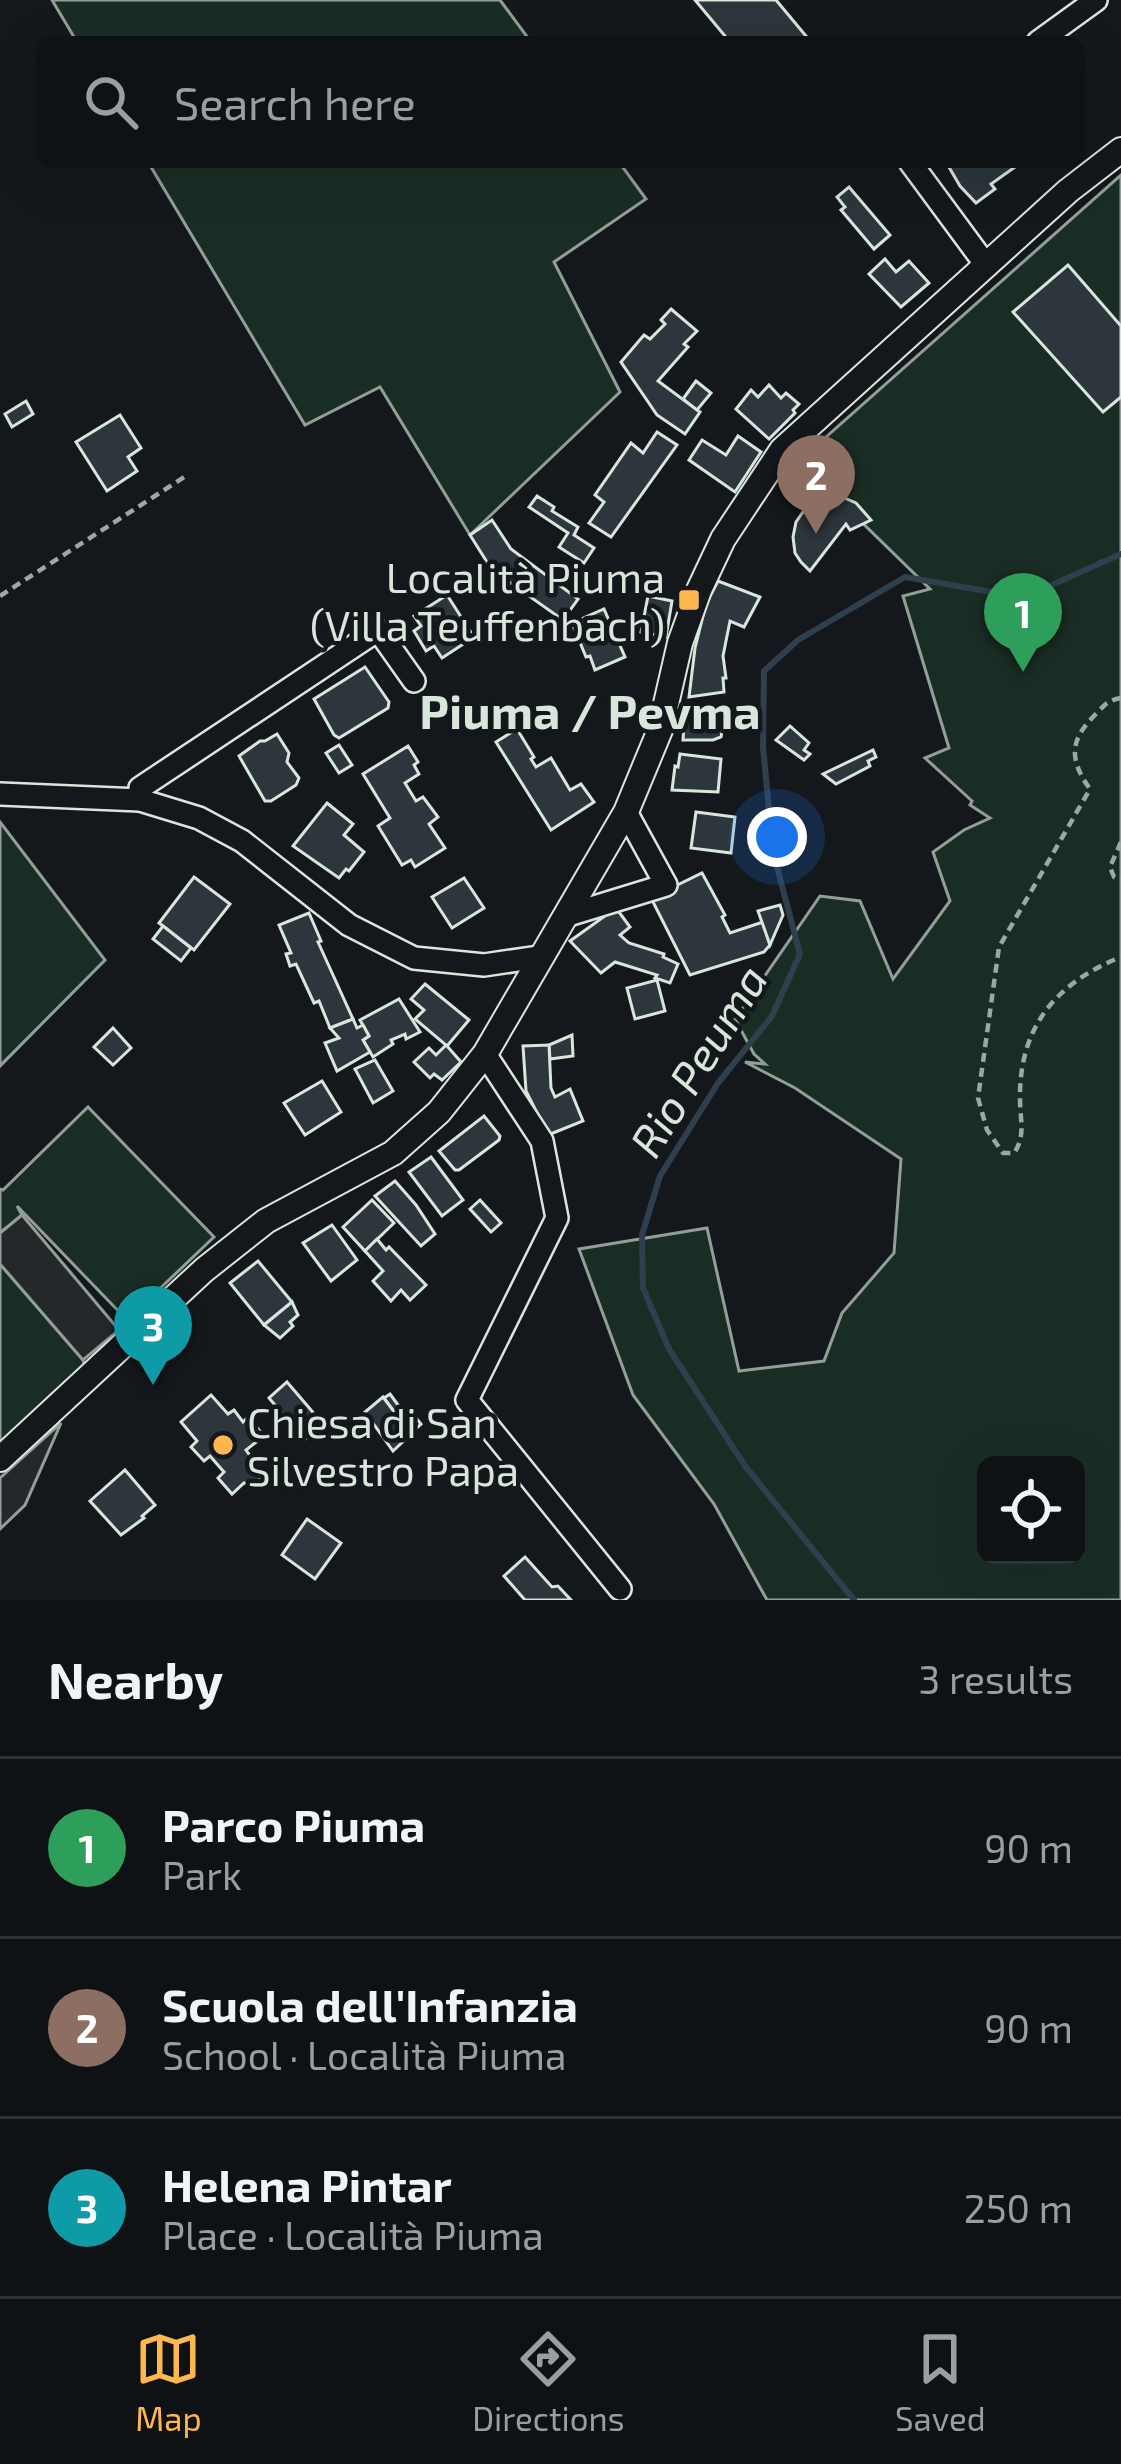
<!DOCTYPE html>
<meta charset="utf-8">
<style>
:root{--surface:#0f1215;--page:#1d2022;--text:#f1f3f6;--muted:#9b9ea0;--line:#2f3234;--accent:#ffb74d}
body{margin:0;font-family:"Exo 2",sans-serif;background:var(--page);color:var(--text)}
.controls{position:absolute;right:36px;bottom:36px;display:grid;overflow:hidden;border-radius:18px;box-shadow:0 12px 48px #0002}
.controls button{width:108px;height:108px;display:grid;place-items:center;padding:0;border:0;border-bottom:3px solid var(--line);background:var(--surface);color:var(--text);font:60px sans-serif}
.you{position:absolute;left:777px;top:837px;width:42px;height:42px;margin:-30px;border:9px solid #fff;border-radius:50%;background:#1a73e8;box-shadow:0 0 0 18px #1a73e833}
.badge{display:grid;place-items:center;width:78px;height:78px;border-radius:50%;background:var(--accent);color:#fff;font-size:39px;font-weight:700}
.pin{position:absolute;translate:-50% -99px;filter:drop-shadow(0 3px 6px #0008)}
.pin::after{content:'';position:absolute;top:63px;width:42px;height:36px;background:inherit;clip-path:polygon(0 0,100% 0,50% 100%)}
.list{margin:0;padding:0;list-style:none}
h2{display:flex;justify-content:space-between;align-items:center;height:156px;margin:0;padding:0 48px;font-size:51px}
h2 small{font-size:39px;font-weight:400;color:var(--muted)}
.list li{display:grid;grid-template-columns:78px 1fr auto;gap:36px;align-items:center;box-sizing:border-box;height:180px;padding:0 48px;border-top:3px solid var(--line)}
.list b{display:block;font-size:45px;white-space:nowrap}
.list p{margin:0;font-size:39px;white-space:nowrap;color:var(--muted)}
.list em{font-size:39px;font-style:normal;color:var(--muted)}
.icon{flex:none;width:66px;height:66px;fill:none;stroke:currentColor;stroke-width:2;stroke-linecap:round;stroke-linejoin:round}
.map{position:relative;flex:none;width:1121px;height:1600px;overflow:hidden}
.search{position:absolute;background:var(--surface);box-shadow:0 12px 48px #0002;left:36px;right:36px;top:36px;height:132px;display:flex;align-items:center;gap:30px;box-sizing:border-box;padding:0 42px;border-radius:18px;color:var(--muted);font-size:45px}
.sheet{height:696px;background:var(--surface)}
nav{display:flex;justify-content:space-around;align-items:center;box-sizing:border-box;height:168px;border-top:3px solid var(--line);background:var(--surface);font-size:33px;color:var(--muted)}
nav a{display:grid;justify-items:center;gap:6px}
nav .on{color:var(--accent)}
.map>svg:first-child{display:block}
.green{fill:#1a2d24;stroke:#939e99;stroke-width:3;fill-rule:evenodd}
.parking{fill:#24282b;stroke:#939e99;stroke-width:3}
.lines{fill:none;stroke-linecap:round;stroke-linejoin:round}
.stream{stroke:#2f3f4d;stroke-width:6}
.building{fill:#2c363c;stroke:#d8e6dc;stroke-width:3}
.minor-casing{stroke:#d8e6dc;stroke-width:26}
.tertiary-casing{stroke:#d8e6dc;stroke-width:28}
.path{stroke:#9da8a2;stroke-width:4.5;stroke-dasharray:9 6;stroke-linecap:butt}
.minor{stroke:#14181c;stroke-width:21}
.tertiary{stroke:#14181c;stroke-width:24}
.poi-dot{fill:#ffb74d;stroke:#14181c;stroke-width:4.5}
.labels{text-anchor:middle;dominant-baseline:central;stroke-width:9;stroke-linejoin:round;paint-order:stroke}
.poi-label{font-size:42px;fill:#d8e6dc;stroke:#14181c;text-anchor:end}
.water-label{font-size:45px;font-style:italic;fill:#d8e6dc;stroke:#14181c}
.quarter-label{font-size:48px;font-weight:bold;fill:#d8e6dc;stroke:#14181c}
</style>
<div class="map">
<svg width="1121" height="1600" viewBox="0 0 1121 1600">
<rect width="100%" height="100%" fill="#14181c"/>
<!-- green -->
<g class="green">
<path d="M52,0H500L531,42H77Z"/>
<path d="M148,162H619L646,199L554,262L620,392L470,535L380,387L305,425Z"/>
<path d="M1121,175V1600H767L714,1504L633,1395L579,1249L707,1228L739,1371L824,1361L842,1313L894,1253L901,1159L795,1088L745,1062L765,1064L754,1054L735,1019L820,896L860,901L893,979L950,901L933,852L964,830L990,818L970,805L972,801L925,758L949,748L903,596L930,589L799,461ZM986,1465H1076V1555H986Z"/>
<path d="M0,822L105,960L0,1066Z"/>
<path d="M88,1107L214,1237L127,1320L17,1206L22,1215L0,1233V1189L3,1190Z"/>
<path d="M0,1264L83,1360L89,1376L0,1459Z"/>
</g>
<!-- parking -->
<g class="parking">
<path d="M22,1215L119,1330L83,1360L0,1264V1233Z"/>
<path d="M61,1423L25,1505L0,1529V1478Z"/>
</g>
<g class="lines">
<!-- stream -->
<path class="stream" d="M854,1600L745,1466L669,1349L643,1288L642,1235L660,1176L718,1083L772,1016L800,954L773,852L763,747L764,671L798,640L905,577L1009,595L1045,588L1121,554"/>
</g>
<!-- building -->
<g class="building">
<path d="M695,0H776L811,42H730Z"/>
<path d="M946,162H1022L991,184L995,189L976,203L960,186Z"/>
<path d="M849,187L890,235L874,249L841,210L845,207L837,197Z"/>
<path d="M885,259L896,272L909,261L929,283L901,307L869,274Z"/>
<path d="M1068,265L1121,326V397L1103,412L1013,312Z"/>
<path d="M671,309L697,331L684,344L688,347L658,381L700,412L685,434L657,415L621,362L644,335L650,339L665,324L661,320Z"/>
<path d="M696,381L711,393L697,410L683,399Z"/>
<path d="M769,385L781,398L786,393L799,404L793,410L795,413L769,439L736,409L751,390L758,397Z"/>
<path d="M26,401L33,414L12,427L5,414Z"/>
<path d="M120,415L141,448L128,457L137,471L107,491L76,442Z"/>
<path d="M657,432L677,445L611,537L589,523L604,502L595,495L631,443L643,453Z"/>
<path d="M738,436L761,452L735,492L689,460L702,440L726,455Z"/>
<path d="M537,496L554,507L552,511L578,527L574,535L594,548L584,563L559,547L568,533L529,507Z"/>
<path d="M840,496L856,503L871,520L850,530L846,524L810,571L801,562L795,553L793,537L796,522L807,506L814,501Z"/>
<path d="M492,520L511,549L578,599L563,620L492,570L470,535Z"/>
<path d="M718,581L760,597L744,627L730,621L723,656L726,678H723L724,692L689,697L695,648L706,604Z"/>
<path d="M447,595L474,637L442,658L434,646L426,651L414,631L421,626L414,616Z"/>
<path d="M648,596L672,601L666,637L641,632Z"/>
<path d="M604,609L625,657L595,670L590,656L586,657L572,623Z"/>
<path d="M365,667L389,702L388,708L339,738L334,735L314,699Z"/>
<path d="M705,709V713L726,711L721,737L713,740H683L685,711Z"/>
<path d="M790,726L809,743L804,750L810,754L804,760L776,740Z"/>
<path d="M517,729L534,757L531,759L536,767L551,758L570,790L581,784L594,802L551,830L496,742Z"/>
<path d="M277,734L289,753L287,762L299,778L296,785L271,801H265L239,756L260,741H265Z"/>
<path d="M339,745L352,765L339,773L326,753Z"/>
<path d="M408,746L418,762L414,765L419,774L405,783L416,801L423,797L438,817L429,824L445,848L415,867L411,860L402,865L378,826L390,818L363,774Z"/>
<path d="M873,750L876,757L868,761L870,766L836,784L823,774Z"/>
<path d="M680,754L721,759L718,792L672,790L675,766L678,767Z"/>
<path d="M327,803L353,824L344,835L364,852L349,871L346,869L339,878L293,846Z"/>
<path d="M696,812L735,817L731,853L691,848Z"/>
<path d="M702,873L725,915L722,917L730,933L763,922L770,945L764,952L690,975L651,898Z"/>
<path d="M194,877L230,904L194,950L159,923Z"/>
<path d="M464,878L484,908L452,928L432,897Z"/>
<path d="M780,905L783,915L770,945L758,911Z"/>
<path d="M616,908L630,927L620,935L629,943L664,954L663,957L678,964L670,983L655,978L657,975L615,962L601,973L570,941Z"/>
<path d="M309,913L321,941L318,942L353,1019L330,1028L319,1001L314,1003L296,964L290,966L286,954L291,953L279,925Z"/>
<path d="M163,926L191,948L181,961L153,939Z"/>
<path d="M657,980L665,1011L635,1019L627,988Z"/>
<path d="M425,984L469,1020L447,1046L461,1062L442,1080L434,1074L430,1078L414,1062L429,1048L436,1055L446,1045L415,1019L424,1010L411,999Z"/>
<path d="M399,999L420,1032L406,1039L405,1034L391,1040L393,1044L373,1057L363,1040L369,1036L360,1020Z"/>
<path d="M353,1019L357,1028L363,1025L369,1036L363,1040L370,1052L337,1071L325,1043L339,1038L330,1028Z"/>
<path d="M113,1028L131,1048L113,1065L94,1047Z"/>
<path d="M572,1035L573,1056L550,1059L549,1045Z"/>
<path d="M549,1045L551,1088L555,1097L570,1089L583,1121L548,1135L526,1091L523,1046Z"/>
<path d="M375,1060L393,1091L373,1103L355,1069Z"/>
<path d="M322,1081L341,1112L305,1135L284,1103Z"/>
<path d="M484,1116L500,1136L499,1140L459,1170H455L439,1151Z"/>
<path d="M431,1157L463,1200L442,1216L409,1172Z"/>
<path d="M395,1181L416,1205L435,1234L421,1246L375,1196Z"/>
<path d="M372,1200L394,1223L365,1251L343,1227Z"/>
<path d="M480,1200L501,1223L491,1232L470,1209Z"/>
<path d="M332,1225L357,1260L331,1281L303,1243Z"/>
<path d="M377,1239L386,1250L389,1247L426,1285L410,1300L401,1290L391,1301L373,1281L383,1271L365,1251Z"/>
<path d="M258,1261L292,1302L264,1325L230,1283Z"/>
<path d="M292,1302L298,1315L290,1322L293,1326L280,1338L264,1325Z"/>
<path d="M287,1382L323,1424L304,1440L269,1398Z"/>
<path d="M390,1394L406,1416L412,1413L421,1424L410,1434L384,1398Z"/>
<path d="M211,1395L228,1414L234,1410L243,1422L248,1417L264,1436L246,1450L261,1471L260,1480L252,1485L244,1483L232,1494L218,1478L224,1472L210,1456L204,1461L191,1447L197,1441L181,1422Z"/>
<path d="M383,1397L411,1434L393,1451L365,1412Z"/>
<path d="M125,1470L155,1505L142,1516L144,1518L121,1535L90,1501Z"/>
<path d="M307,1519L341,1543L315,1579L282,1555Z"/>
<path d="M525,1557L552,1587L558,1586L571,1600H525L504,1576Z"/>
</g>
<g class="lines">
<defs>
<g id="minor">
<path d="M1038,42L1096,0"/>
<path d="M910,162L986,265"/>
<path d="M0,794L140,800L199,818L242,841L349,925L414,958L484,965L539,957"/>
<path d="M140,800V788L378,630L414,681"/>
<path d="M565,916L666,885L626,812"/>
<path d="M485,1054L542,1141L557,1218L467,1400L620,1589"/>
</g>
<path id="tertiary" d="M0,1459L204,1270L266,1221L393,1153L439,1112L485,1054L626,812L660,730L680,643L699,590L723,539L782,450L1068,191L1121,150"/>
</defs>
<!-- minor casing -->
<use href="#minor" class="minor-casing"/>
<!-- tertiary casing -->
<use href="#tertiary" class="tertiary-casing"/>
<!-- path -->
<g class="path">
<path d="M0,596L189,474"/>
<path d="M1121,698C1109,700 1105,704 1097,713C1071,738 1067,757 1090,789L999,947L978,1098L987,1130L1003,1153H1014C1026,1136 1020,1120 1020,1099C1019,1027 1056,983 1121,957"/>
<path d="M1121,842L1110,867L1114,877L1121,880"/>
</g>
<!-- minor -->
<use href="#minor" class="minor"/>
<!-- tertiary -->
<use href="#tertiary" class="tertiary"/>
</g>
<!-- markers -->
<g class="poi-dot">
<rect x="677" y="588" width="24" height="24" rx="6"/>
<circle cx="223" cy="1445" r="12"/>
</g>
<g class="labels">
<!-- poi labels -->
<g class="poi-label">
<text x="665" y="576">Località Piuma<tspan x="665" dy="48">(Villa Teuffenbach)</tspan></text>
<text x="247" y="1421" text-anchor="start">Chiesa di San<tspan x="247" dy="48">Silvestro Papa</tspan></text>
</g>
<!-- water labels -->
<g class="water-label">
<text transform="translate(697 1060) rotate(-58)">Rio Peuma</text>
</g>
<!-- quarter labels -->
<g class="quarter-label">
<text x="590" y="710">Piuma / Pevma</text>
</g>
</g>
</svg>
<div class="controls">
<button><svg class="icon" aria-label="locate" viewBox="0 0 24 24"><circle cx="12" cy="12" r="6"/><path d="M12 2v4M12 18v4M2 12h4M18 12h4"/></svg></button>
</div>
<div class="you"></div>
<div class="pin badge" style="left:1023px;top:672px;background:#2e9e5b">1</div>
<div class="pin badge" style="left:816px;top:534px;background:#8d6e63">2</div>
<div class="pin badge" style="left:153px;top:1385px;background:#0f9aa8">3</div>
<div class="search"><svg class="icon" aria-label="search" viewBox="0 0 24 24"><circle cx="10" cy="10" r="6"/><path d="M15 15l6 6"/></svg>Search here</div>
</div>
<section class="sheet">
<h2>Nearby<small>3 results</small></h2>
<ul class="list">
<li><span class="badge" style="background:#2e9e5b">1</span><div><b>Parco Piuma</b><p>Park</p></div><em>90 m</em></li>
<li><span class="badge" style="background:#8d6e63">2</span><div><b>Scuola dell'Infanzia</b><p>School · Località Piuma</p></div><em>90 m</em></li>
<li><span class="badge" style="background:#0f9aa8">3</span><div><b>Helena Pintar</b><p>Place · Località Piuma</p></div><em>250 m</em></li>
</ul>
</section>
<nav>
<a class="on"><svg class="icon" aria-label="map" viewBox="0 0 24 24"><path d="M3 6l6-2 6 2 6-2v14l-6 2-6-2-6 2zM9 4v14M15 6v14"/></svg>Map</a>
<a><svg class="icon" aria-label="directions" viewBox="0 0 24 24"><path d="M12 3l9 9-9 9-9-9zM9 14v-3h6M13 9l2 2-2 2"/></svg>Directions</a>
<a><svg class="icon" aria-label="saved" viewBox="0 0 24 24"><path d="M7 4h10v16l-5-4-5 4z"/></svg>Saved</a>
</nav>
